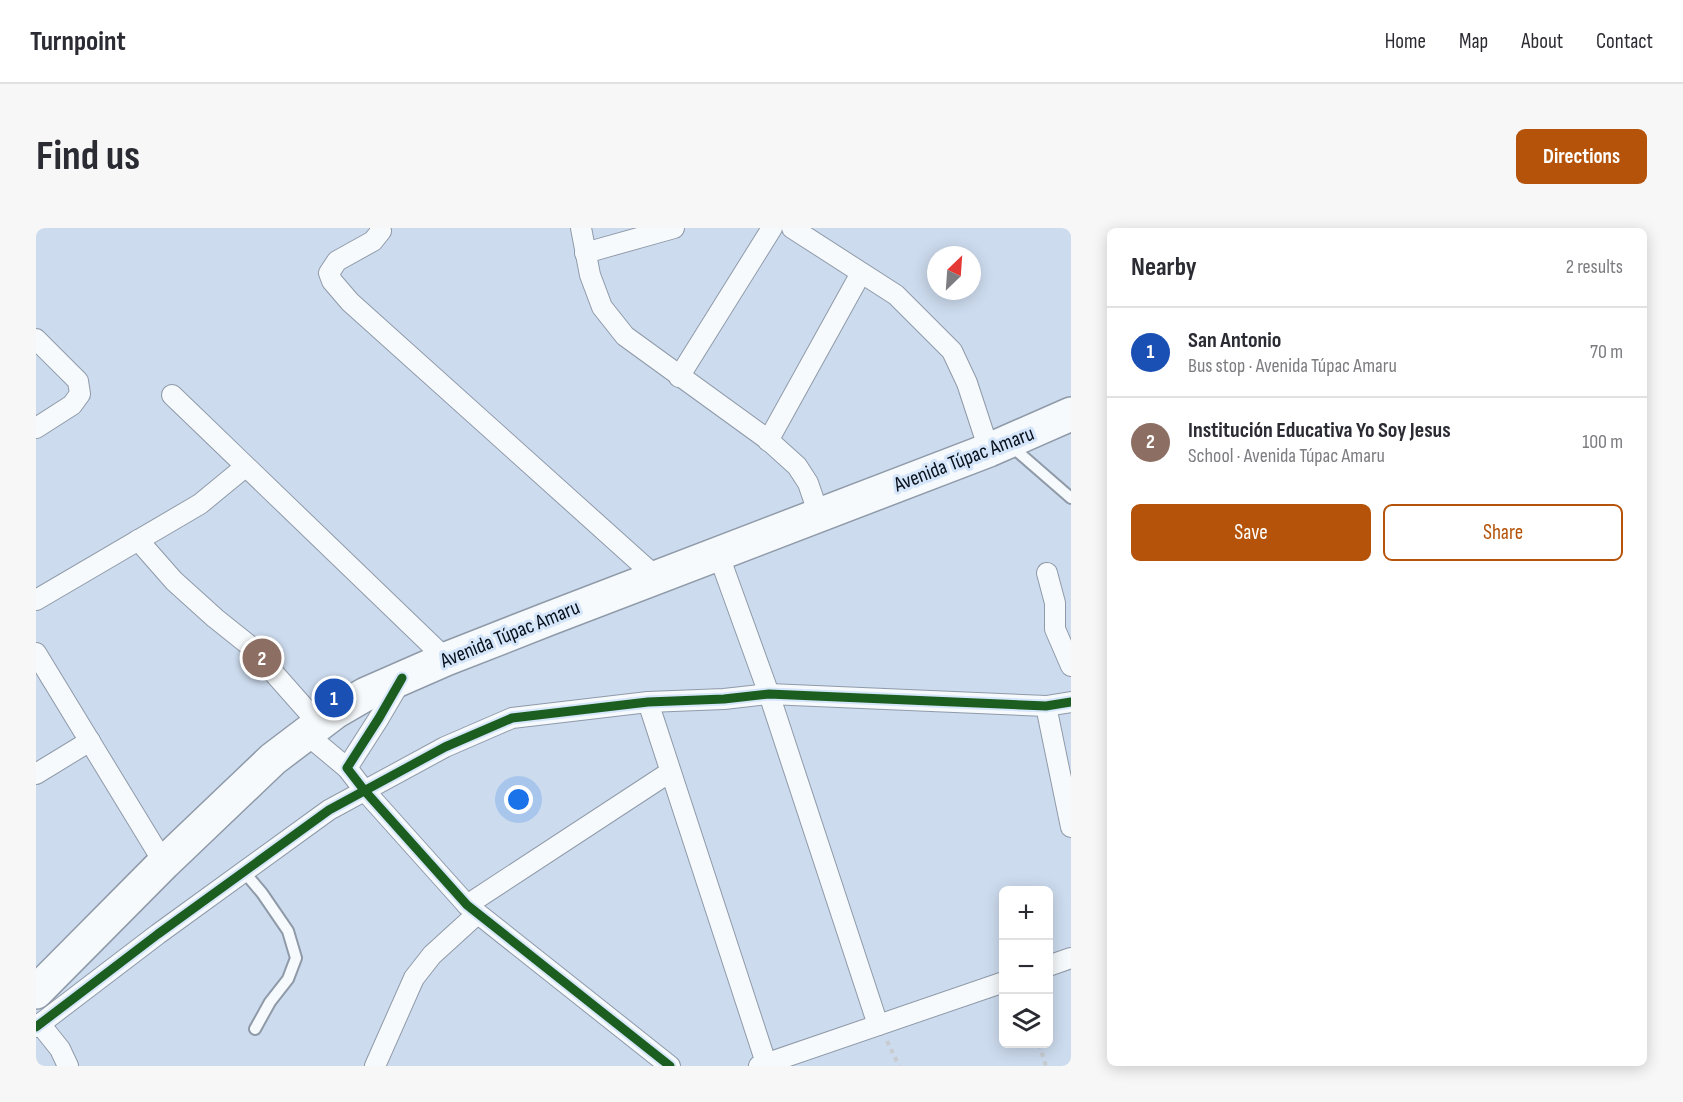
<!DOCTYPE html>
<meta charset="utf-8">
<style>
:root{--surface:#fff;--page:#f7f7f7;--text:#2b2b33;--muted:#7c7c81;--line:#e1e1e2;--accent:#b45309}
body{margin:0;font-family:"Sofia Sans Condensed",sans-serif;background:var(--page);color:var(--text)}
.controls{position:absolute;right:18px;bottom:18px;display:grid;overflow:hidden;border-radius:9px;box-shadow:0 3px 15px #0003}
.controls button{width:54px;height:54px;display:grid;place-items:center;padding:0;border:0;border-bottom:2px solid var(--line);background:var(--surface);color:var(--text);font:30px sans-serif}
.compass{position:absolute;left:891px;top:18px;width:54px;height:54px;border-radius:50%;background:var(--surface);box-shadow:0 3px 15px #0003;rotate:25deg}
.you{position:absolute;left:483px;top:572px;width:21px;height:21px;margin:-15px;border:4px solid #fff;border-radius:50%;background:#1a73e8;box-shadow:0 0 0 9px #1a73e833}
.badge{display:grid;place-items:center;width:39px;height:39px;border-radius:50%;background:var(--accent);color:#fff;font-size:20px;font-weight:700}
.pin{position:absolute;translate:-50% -50%;border:3px solid #fff;box-shadow:0 2px 6px #0006}
.list{margin:0;padding:0;list-style:none}
h2{display:flex;justify-content:space-between;align-items:center;height:78px;margin:0;padding:0 24px;font-size:26px}
h2 small{font-size:20px;font-weight:400;color:var(--muted)}
.list li{display:grid;grid-template-columns:39px 1fr auto;gap:18px;align-items:center;box-sizing:border-box;height:90px;padding:0 24px;border-top:2px solid var(--line)}
.list b{display:block;font-size:22px;white-space:nowrap}
.list p{margin:0;font-size:20px;white-space:nowrap;color:var(--muted)}
.list em{font-size:20px;font-style:normal;color:var(--muted)}
.actions{display:flex;gap:12px;padding:18px 24px}
.actions a{flex:1;padding:14px 0;border:2px solid var(--accent);border-radius:9px;text-align:center;font-size:21px;color:var(--accent)}
.actions .main{background:var(--accent);color:#fff}
.icon{flex:none;width:33px;height:33px;fill:none;stroke:currentColor;stroke-width:2;stroke-linecap:round;stroke-linejoin:round}
.map{position:relative;flex:none;width:1035px;height:838px;overflow:hidden;border-radius:9px}
header{display:flex;align-items:center;gap:36px;box-sizing:border-box;height:84px;padding:0 30px;background:var(--surface);border-bottom:2px solid var(--line)}
header strong{font-size:28px}
nav{display:flex;gap:33px;margin-inline-start:auto;font-size:21px}
.intro{display:flex;align-items:center;justify-content:space-between;box-sizing:border-box;height:144px;padding:0 36px}
h1{margin:0;font-size:42px}
.button{padding:15px 27px;border-radius:9px;background:var(--accent);color:#fff;font-size:21px;font-weight:700}
main{display:flex;gap:36px;padding:0 36px}
aside{flex:1;background:var(--surface);border-radius:9px;box-shadow:0 3px 15px #0003}
.map>svg:first-child{display:block}
.lines{fill:none;stroke-linecap:round;stroke-linejoin:round}
.service-casing{stroke:#8f9aa9;stroke-width:14}
.minor-casing{stroke:#8f9aa9;stroke-width:22}
.trunk-casing{stroke:#8f9aa9;stroke-width:36}
.path{stroke:#c8ccd1;stroke-width:4;stroke-dasharray:4.5 4.5;stroke-linecap:butt}
.service{stroke:#f7fafc;stroke-width:10}
.minor{stroke:#f7fafc;stroke-width:20}
.trunk{stroke:#f7fafc;stroke-width:33}
.cycleway-casing{stroke:#d5e5fa;stroke-width:13}
.cycleway{stroke:#1b5e20;stroke-width:9}
.labels{text-anchor:middle;dominant-baseline:central;stroke-width:6;stroke-linejoin:round;paint-order:stroke}
.street-label{font-size:21px;fill:#07101b;stroke:#d5e5fa}
</style>
<header>
<strong>Turnpoint</strong>
<nav><a>Home</a><a>Map</a><a>About</a><a>Contact</a></nav>
</header>
<div class="intro"><h1>Find us</h1><a class="button">Directions</a></div>
<main>
<div class="map">
<svg width="1035" height="838" viewBox="0 0 1035 838">
<rect width="100%" height="100%" fill="#ccdbee"/>
<g class="lines">
<defs>
<g id="service">
<path d="M974,217L1035,270"/>
<path d="M209,645L226,665L252,703L260,730L252,751L234,774L219,801"/>
</g>
<g id="minor">
<path d="M344,0L345,3L337,13L301,33L293,45L296,53L314,74L620,349"/>
<path d="M545,0L554,47L566,79L589,108L731,211L761,238L772,255L783,287"/>
<path d="M756,0L860,67L916,123L931,155L953,222"/>
<path d="M549,25L638,0"/>
<path d="M0,111L42,153L44,166L36,177L0,200"/>
<path d="M643,149L736,0"/>
<path d="M136,167L410,431"/>
<path d="M732,213L825,45"/>
<path d="M102,312L138,353L179,390L214,418L282,495"/>
<path d="M682,325L733,466L842,797"/>
<path d="M1011,345L1019,375V401L1035,438"/>
<path d="M0,372L164,276L209,239"/>
<path d="M0,425L128,635"/>
<path d="M366,451L343,490L311,540L328,562L431,677L634,838"/>
<path d="M612,474L730,835"/>
<path d="M1010,478L1035,599"/>
<path d="M269,505L311,540"/>
<path d="M0,546L54,513"/>
<path d="M431,677L634,544"/>
<path d="M1012,738L1035,730"/>
<path d="M4,796L24,821L32,838"/>
<path d="M0,799L122,706L293,582L409,519L476,490L612,474L688,471L733,466L1010,478L1035,474"/>
<path d="M339,838L378,750L396,727L441,686"/>
<path d="M723,838L968,754"/>
</g>
<path id="trunk" d="M0,764L128,635L237,531L299,484L330,466L410,431L512,391L953,222L1035,186"/>
</defs>
<!-- service casing -->
<use href="#service" class="service-casing"/>
<!-- minor casing -->
<use href="#minor" class="minor-casing"/>
<!-- trunk casing -->
<use href="#trunk" class="trunk-casing"/>
<!-- path -->
<g class="path">
<path d="M851,813L863,838"/>
<path d="M1003,816L1010,838"/>
</g>
<!-- service -->
<use href="#service" class="service"/>
<!-- minor -->
<use href="#minor" class="minor"/>
<!-- trunk -->
<use href="#trunk" class="trunk"/>
<defs>
<g id="cycleway">
<path d="M366,450L343,490L311,540L328,562L431,677L634,838"/>
<path d="M0,799L122,706L293,582L409,519L476,490L612,474L688,471L733,466L1010,478L1035,474"/>
</g>
</defs>
<!-- cycleway casing -->
<use href="#cycleway" class="cycleway-casing"/>
<!-- cycleway -->
<use href="#cycleway" class="cycleway"/>
</g>
<g class="labels">
<!-- street labels -->
<g class="street-label">
<text transform="translate(928 231) rotate(-21)">Avenida Túpac Amaru</text>
<text transform="translate(474 406) rotate(-22)">Avenida Túpac Amaru</text>
</g>
</g>
</svg>
<div class="controls">
<button>+</button>
<button>−</button>
<button><svg class="icon" aria-label="layers" viewBox="0 0 24 24"><path d="M12 4l9 5-9 5-9-5zM3 14l9 5 9-5"/></svg></button>
</div>
<svg class="compass" viewBox="-18 -18 36 36"><path d="M0-13l5 13h-10z" fill="#e53935"/><path d="M0 13l5-13h-10z" fill="#7c7c81"/></svg>
<div class="you"></div>
<div class="pin badge" style="left:298px;top:470px;background:#1a4fb4">1</div>
<div class="pin badge" style="left:226px;top:430px;background:#8d6e63">2</div>
</div>
<aside>
<h2>Nearby<small>2 results</small></h2>
<ul class="list">
<li><span class="badge" style="background:#1a4fb4">1</span><div><b>San Antonio</b><p>Bus stop · Avenida Túpac Amaru</p></div><em>70 m</em></li>
<li><span class="badge" style="background:#8d6e63">2</span><div><b>Institución Educativa Yo Soy Jesus</b><p>School · Avenida Túpac Amaru</p></div><em>100 m</em></li>
</ul>
<div class="actions"><a class="main">Save</a><a>Share</a></div>
</aside>
</main>
